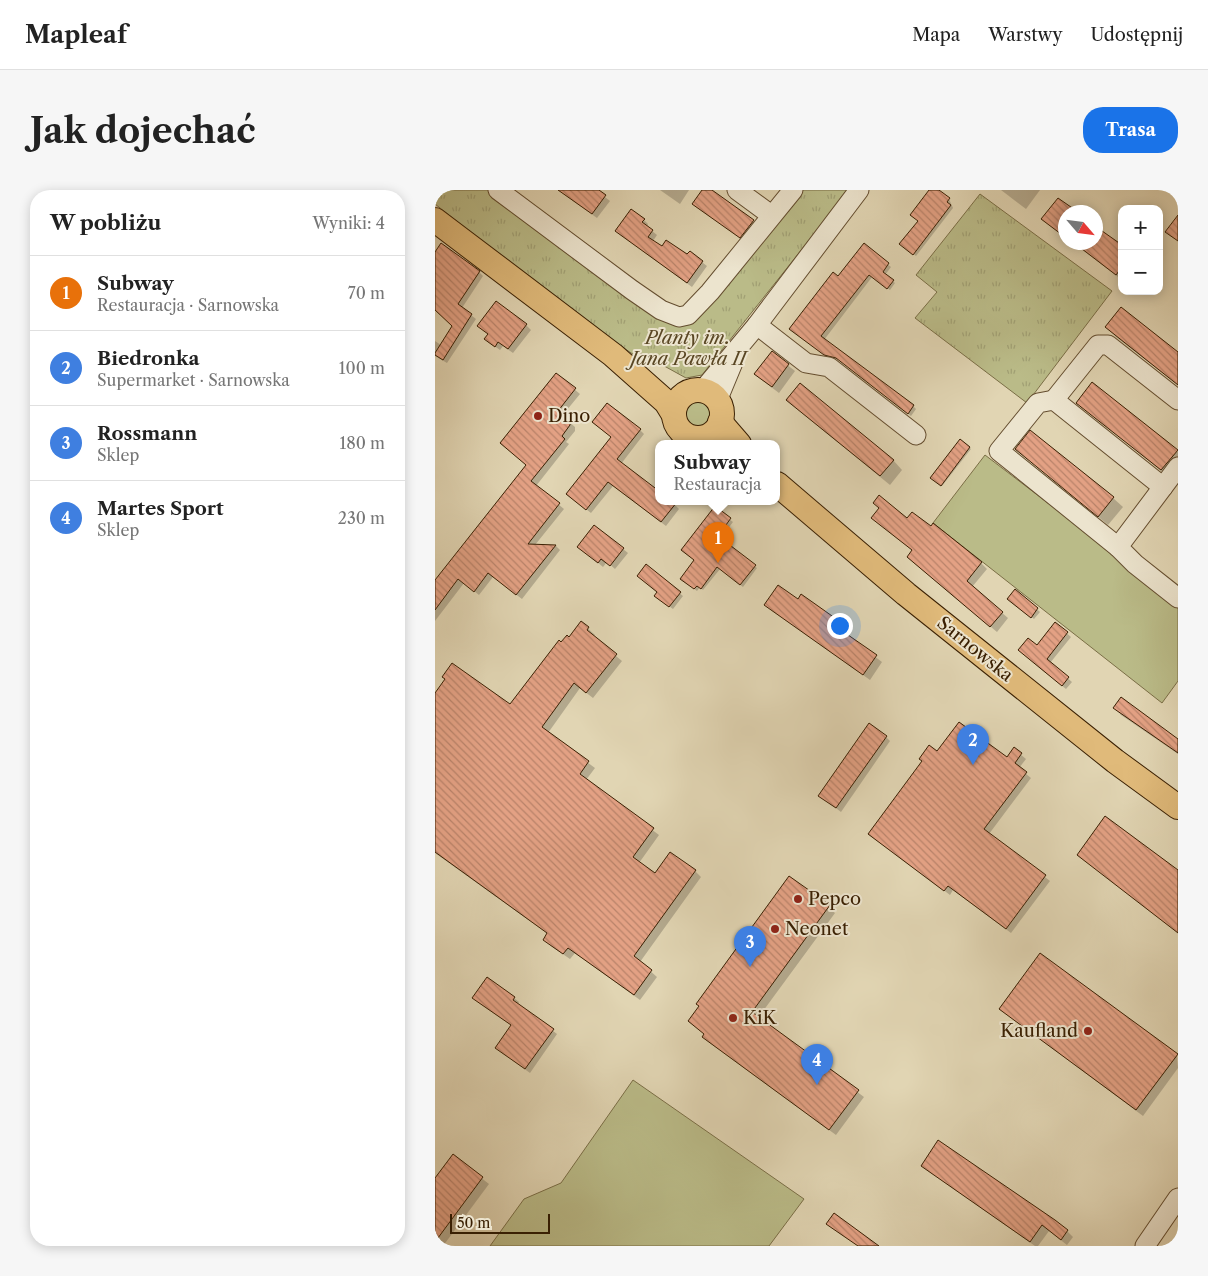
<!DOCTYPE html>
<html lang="pl">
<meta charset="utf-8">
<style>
:root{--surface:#fff;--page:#f6f6f6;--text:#222;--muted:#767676;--line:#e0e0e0;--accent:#1a73e8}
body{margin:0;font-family:"Libre Caslon Text",serif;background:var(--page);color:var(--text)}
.controls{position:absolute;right:15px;top:15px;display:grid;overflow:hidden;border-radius:10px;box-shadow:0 2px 12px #0003}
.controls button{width:45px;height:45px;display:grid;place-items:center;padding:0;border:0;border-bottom:1px solid var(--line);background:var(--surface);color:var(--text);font:25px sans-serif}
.compass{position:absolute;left:623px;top:15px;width:45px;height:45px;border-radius:50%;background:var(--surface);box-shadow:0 2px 12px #0003;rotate:118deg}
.scale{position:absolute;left:15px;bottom:12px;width:100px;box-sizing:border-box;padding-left:5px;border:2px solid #3a2003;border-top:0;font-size:14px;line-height:18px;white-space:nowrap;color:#3a2003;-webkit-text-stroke:4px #ece4ce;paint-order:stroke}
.you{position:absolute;left:404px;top:435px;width:18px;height:18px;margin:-12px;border:4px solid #fff;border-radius:50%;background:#1a73e8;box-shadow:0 0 0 8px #1a73e833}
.badge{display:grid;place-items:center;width:32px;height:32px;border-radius:50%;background:var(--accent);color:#fff;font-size:16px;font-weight:700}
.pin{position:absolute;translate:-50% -41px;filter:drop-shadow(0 1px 2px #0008)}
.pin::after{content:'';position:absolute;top:26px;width:18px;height:15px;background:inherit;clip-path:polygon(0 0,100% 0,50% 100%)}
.popup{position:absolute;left:220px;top:250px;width:125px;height:65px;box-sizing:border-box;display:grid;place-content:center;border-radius:10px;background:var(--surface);filter:drop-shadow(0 1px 4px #0005);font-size:16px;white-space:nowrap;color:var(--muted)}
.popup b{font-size:19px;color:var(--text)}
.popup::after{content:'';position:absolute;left:50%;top:100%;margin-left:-10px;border:10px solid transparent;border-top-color:var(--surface)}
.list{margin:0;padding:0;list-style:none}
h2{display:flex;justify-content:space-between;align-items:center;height:65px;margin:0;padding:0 20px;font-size:21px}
h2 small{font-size:16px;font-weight:400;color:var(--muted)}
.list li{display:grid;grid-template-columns:32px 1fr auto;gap:15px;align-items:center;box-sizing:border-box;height:75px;padding:0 20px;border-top:1px solid var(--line)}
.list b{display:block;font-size:19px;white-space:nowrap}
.list p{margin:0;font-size:16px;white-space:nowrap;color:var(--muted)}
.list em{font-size:16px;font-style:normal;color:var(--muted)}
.map{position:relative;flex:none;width:743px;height:1056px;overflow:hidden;border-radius:20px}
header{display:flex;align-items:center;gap:30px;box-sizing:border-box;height:70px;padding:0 25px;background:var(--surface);border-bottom:1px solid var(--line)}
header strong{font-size:24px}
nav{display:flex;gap:28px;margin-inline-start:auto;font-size:18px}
.intro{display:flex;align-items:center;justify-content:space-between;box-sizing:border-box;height:120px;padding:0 30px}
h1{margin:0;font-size:35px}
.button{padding:12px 22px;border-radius:20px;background:var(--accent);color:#fff;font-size:18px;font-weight:700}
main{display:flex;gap:30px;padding:0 30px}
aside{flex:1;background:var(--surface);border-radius:20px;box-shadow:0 2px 12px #0003}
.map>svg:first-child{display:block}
.green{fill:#babb88;stroke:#7a6e46}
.park{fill:url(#park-tufts);stroke:#7a6e46}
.shadow{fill:#0003}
.building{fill:url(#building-back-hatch);stroke:#3a2003}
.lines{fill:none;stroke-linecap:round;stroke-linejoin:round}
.minor-casing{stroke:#644d2f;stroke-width:21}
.major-casing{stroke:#3a2003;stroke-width:26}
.minor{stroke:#ece4ce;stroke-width:19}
.major{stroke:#e0ba7a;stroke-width:24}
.poi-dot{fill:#8f2418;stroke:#ece4ce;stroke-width:2}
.labels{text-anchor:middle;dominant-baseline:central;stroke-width:4;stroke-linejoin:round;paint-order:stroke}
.park-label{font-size:18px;font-style:italic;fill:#5a4724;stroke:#ece4ce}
.poi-label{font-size:18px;fill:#3a2003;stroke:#ece4ce;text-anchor:start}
.street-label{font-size:18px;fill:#3a2003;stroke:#ece4ce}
</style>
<header>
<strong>Mapleaf</strong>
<nav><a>Mapa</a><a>Warstwy</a><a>Udostępnij</a></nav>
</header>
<div class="intro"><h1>Jak dojechać</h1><a class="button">Trasa</a></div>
<main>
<aside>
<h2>W pobliżu<small>Wyniki: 4</small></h2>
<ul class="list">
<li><span class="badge" style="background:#e8710a">1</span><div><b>Subway</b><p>Restauracja · Sarnowska</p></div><em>70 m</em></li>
<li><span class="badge" style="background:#3f7fe0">2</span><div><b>Biedronka</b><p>Supermarket · Sarnowska</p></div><em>100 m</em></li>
<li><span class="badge" style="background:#3f7fe0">3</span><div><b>Rossmann</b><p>Sklep</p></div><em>180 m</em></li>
<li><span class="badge" style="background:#3f7fe0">4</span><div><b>Martes Sport</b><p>Sklep</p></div><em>230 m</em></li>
</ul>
</aside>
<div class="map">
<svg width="743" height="1056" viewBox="0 0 743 1056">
<defs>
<pattern id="park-tufts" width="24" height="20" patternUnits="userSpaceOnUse" patternTransform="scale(1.25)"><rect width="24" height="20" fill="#babb88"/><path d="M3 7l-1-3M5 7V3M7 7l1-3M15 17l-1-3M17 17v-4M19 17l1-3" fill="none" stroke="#a1a074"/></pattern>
<pattern id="building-back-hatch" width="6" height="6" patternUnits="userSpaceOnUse" patternTransform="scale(1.25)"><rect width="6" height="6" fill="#e3a184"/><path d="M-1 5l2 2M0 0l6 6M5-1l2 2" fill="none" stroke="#b9836a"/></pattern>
</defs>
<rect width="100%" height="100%" fill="#e1d5b3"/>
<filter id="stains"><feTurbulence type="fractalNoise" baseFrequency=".004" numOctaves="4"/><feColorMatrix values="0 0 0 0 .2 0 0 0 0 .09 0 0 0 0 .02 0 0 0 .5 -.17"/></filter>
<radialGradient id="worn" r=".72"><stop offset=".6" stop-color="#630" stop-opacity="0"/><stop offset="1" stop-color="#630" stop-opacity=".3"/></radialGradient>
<!-- green -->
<g class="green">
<circle cx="260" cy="222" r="16"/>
<path d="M550,265L685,368L743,416V491L727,513L498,333Z"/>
<path d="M198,890L369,1009L334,1056H55L89,1009L126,993Z"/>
</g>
<!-- park -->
<g class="park">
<path d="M0,0H54L243,133L364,0H414L267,185L251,188L202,161L199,165L127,115L0,14Z"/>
<path d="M545,4L677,101L592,213L480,128L502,102L481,85Z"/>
</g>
<!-- shadow -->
<g class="shadow">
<path d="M123,0H161L175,11L162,28Z"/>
<path d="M225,0H254L245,14Z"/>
<path d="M269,0H275L323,35L310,51L264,18Z"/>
<path d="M566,0H605L591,19Z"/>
<path d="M514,9L518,18L481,66L469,57Z"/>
<path d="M623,9L641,22H630V48L608,29Z"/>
<path d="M209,30L213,34L212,37L222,45L218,51L227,58L252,66L255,63L272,76L257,97L186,45Z"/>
<path d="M637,52H660L687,57V90Z"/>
<path d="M429,55L456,77L450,85L460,93L455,100L437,87L389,150L478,216L481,219L476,226L405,170L393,167L359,141Z"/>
<path d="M0,64L44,82L48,86L27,118L41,129L12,173L0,166V151L6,155L18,136L0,118Z"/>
<path d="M91,135L96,140L78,163L68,156L65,160L55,153Z"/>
<path d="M672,137L743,163V195L681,147Z"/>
<path d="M337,163L360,181L344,203L327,190Z"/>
<path d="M121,184L145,204L127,226L140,237V241L131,252L134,254L101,296L129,319L100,355L121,356L125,360L87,409L58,387L44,405L29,393L0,431V392L92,275Z"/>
<path d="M658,194L743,262V282L736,289L643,213Z"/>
<path d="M362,219L458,270L467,280L455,295Z"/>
<path d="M205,240L209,244L186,274L224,302V312H237L244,319L231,336L178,296L156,323L137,308L178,247Z"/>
<path d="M525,251L536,259L507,296L497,288Z"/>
<path d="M582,259L678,308L688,317L673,335Z"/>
<path d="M280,318L298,332L285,349L322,378L308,397L285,379L268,400L265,397L262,401L249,391L261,370Z"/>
<path d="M472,330L546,373L552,379L537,397L573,428L562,442L479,373L478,361L444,333Z"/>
<path d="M188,359L193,363L180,379L172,372L168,377L149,361Z"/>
<path d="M211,376L248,406L238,419L224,409V402Z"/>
<path d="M580,401L605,422L599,429L577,412Z"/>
<path d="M363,411L406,434L412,440L410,444L447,472L435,490L330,415Z"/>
<path d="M147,433L160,445L158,447L187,471L158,508L145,498L113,543L160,578L151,590L224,645L204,673L220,685L260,681L266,687L205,772L222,787L205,810L140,763L135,769L116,756L110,749L113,744L0,663V505L75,516L127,454L134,449Z"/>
<path d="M621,434L636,447L615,473L637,492L631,499L588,464L602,457Z"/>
<path d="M680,518L743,550V564L686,525Z"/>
<path d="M451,547L455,551L406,622L385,606Z"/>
<path d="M579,559L591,569L584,578L596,588L554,644L615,691L576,743L518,700L515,705L434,644L502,563L572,569Z"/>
<path d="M355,688L400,723L323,828L429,907L401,945L275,853L268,847L270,845L254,831Z"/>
<path d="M79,808L84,812L83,814L122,844L95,883L66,862L77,836L43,812Z"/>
<path d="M565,819L742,865L743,878L708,926Z"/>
<path d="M18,966L54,994L8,1056H0V990Z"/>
<path d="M487,976L632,1041L638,1047L632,1055L614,1041L603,1056H600Z"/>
</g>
<!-- building -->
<g class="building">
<path d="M123,0H164L171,5L157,24Z"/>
<path d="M267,0H277L319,30L305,48L257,14Z"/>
<path d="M494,0H504L515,8L512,12L516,15L478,65L464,54L483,31L475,25Z"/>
<path d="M623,8L643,22H630V47L606,29Z"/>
<path d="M196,19L210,29L207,32L218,40L213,47L227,56L231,50L252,64L255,61L268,71L252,93L180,41Z"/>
<path d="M743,25V51L730,42Z"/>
<path d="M660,36L687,55V77L681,85L638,52H660Z"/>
<path d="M6,53L45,81L23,114L37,124L8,170L0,165V163L17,136L0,120V62Z"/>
<path d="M429,53L454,73L448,82L459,90L452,99L434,85L386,146L479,215L473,224L401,168L389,165L354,139L398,82L403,86Z"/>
<path d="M61,111L92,134L73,159L63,152L60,157L49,149L53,144L42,136Z"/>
<path d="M686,117L743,162V195L670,137Z"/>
<path d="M337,161L354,174L337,197L319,184Z"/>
<path d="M121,183L141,198L123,221L135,230V235L127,246L130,249L96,291L125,313L93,354L121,355L81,405L53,383L39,402L23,389L0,420V390L91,275L65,253Z"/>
<path d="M657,192L743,260L726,280L641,213Z"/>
<path d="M365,193L459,270L445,286L351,210Z"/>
<path d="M172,213L206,239L182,269L224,301V312H242L226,332L173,292L151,320L131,304L176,247L157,232Z"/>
<path d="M595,240L679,307L663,327L580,259Z"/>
<path d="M525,249L535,257L506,296L495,288Z"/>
<path d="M444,305L472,328L477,322L496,336L498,333L547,372L532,391L568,422L555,437L472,367L477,360L436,328L444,318L438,313Z"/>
<path d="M280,316L296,328L283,346L321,375L305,395L282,377L266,399L262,396L259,399L245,389L259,370L246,360Z"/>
<path d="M159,335L189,358L175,376L166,369L163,373L142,357Z"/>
<path d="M211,374L246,402L234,417L219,406L222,402L202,386Z"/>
<path d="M343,395L363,409L366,404L407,433L403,438L442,465L428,485L329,415Z"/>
<path d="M580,399L603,418L596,428L572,409Z"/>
<path d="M146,431L154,437L152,440L182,464L151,503L139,493L107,537L154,571L145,584L219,638L198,667L220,683L235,662L261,680L199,766L217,780L199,805L133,758L128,764L108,750L112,743L0,662V503L10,489L7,487L17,473L75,514L124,450L126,452L132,445L134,447Z"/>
<path d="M620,432L633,442L612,469L634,487L627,496L583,460L593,448L602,455Z"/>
<path d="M686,507L743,549V563L678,518Z"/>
<path d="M524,532L572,567L579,557L587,563L580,573L592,582L549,639L611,685L571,739L513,696L509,701L433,644L487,571L484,569L494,555L502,561Z"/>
<path d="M434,533L452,546L401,618L383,606Z"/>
<path d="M670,626L743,680V743L642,665Z"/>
<path d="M354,686L395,715L317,822L424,900L394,940L267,847L269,844L253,831L264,816L261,814Z"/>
<path d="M605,763L743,864L701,920L564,819Z"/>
<path d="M52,787L80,807L78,810L119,839L90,879L60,858L76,835L37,808Z"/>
<path d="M503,950L620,1030L633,1040L626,1050L607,1035L595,1052L486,976Z"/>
<path d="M18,964L48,987L0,1052V988Z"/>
<path d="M399,1023L444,1056H423L391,1034Z"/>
</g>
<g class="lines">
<defs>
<g id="minor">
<path d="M63,0L197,100L226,120L244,127L253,125L275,102L358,0"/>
<path d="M302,0L336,25"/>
<path d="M322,135L371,173L394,177L481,245"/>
<path d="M267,201L322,135L424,0"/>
<path d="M619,210L663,155H673L743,210"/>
<path d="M282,211L299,170"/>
<path d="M743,277L683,357L700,374L743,408"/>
<path d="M683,357L564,261L603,213L619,210L728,297"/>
<path d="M710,1056L743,1008"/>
</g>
<g id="major">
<path d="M0,30L178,165L231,212L239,225"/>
<circle cx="263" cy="224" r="24"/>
<path d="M285,232L304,254"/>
<path d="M342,294L471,404L680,571L743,617"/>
</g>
</defs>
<!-- minor casing -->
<use href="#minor" class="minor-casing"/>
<!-- major casing -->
<use href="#major" class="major-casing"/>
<!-- minor -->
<use href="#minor" class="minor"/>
<!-- major -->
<use href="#major" class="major"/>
</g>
<!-- markers -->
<g class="poi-dot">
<circle cx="103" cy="226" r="5"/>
<circle cx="363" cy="709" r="5"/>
<circle cx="340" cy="739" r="5"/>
<circle cx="298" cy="828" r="5"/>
<circle cx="653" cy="841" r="5"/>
</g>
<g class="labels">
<!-- park labels -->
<g class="park-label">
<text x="253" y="148">Planty im.<tspan x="253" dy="21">Jana Pawła II</tspan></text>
</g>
<!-- poi labels -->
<g class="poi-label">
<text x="113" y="226">Dino</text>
<text x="373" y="709">Pepco</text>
<text x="350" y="739">Neonet</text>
<text x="308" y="828">KiK</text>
<text x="643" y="841" text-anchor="end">Kaufland</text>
</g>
<!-- street labels -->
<g class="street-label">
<text transform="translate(540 459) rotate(39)">Sarnowska</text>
</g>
</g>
<rect width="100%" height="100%" filter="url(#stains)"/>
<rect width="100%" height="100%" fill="url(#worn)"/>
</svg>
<div class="controls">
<button>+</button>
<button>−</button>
</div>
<svg class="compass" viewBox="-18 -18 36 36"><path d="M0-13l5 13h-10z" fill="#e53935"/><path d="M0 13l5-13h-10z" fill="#767676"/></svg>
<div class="scale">50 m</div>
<div class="you"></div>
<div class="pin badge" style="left:283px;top:373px;background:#e8710a">1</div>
<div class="popup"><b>Subway</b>Restauracja</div>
<div class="pin badge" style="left:538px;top:575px;background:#3f7fe0">2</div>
<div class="pin badge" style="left:315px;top:777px;background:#3f7fe0">3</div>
<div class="pin badge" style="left:382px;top:895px;background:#3f7fe0">4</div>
</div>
</main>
